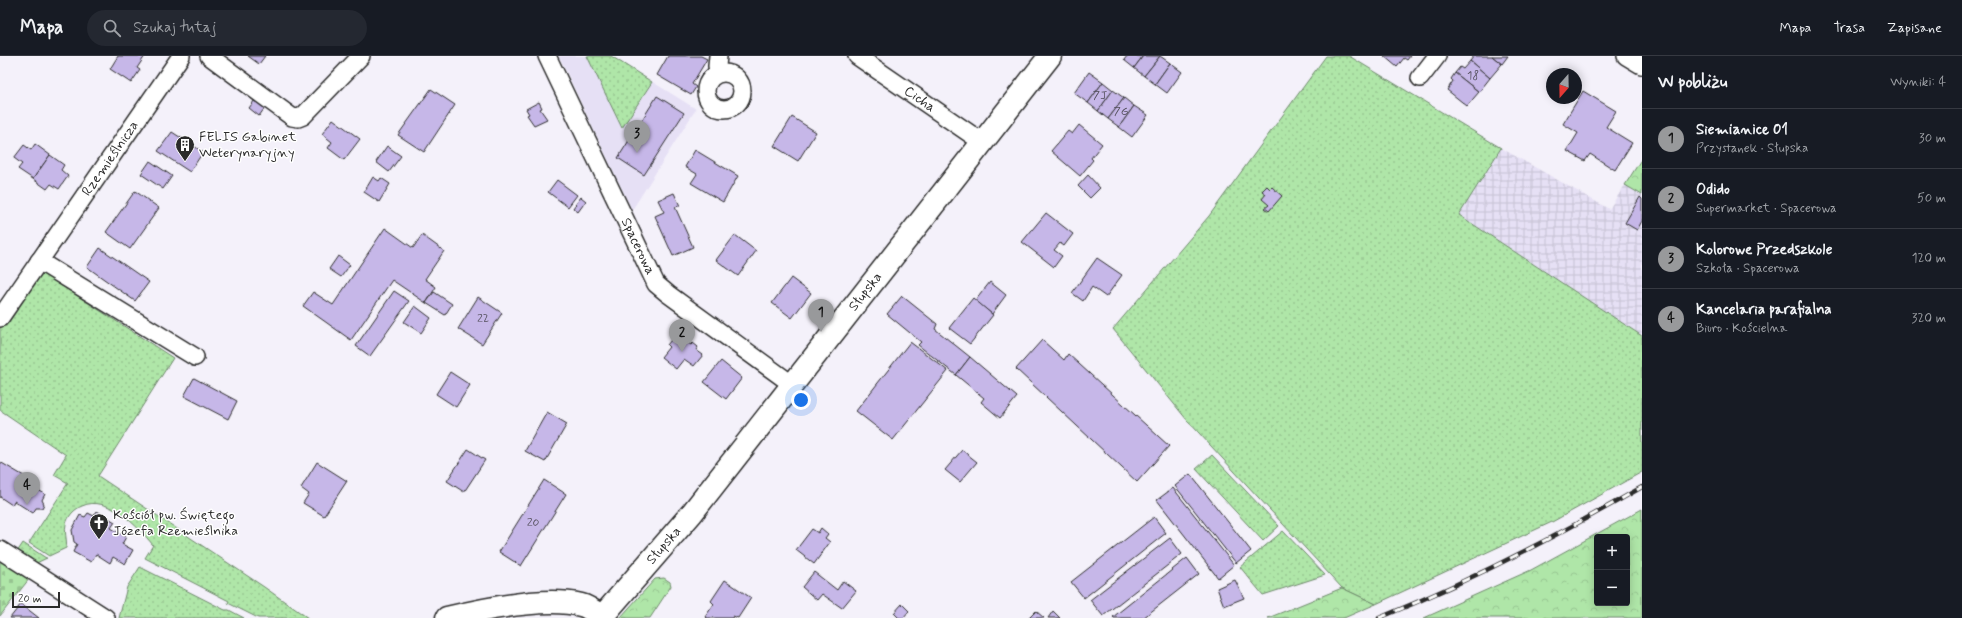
<!DOCTYPE html>
<html lang="pl">
<meta charset="utf-8">
<style>
:root{--surface:#171b24;--page:#242831;--text:#f1f3f6;--muted:#9ea1a6;--line:#363941;--accent:#98999b}
body{margin:0;font-family:Mynerve,sans-serif;background:var(--page);color:var(--text)}
.controls{position:absolute;right:12px;bottom:12px;display:grid;overflow:hidden;border-radius:4px;box-shadow:0 2px 10px #0003}
.controls button{width:36px;height:36px;display:grid;place-items:center;padding:0;border:0;border-bottom:1px solid var(--line);background:var(--surface);color:var(--text);font:20px sans-serif}
.compass{position:absolute;left:1546px;top:12px;width:36px;height:36px;border-radius:50%;background:var(--surface);box-shadow:0 2px 10px #0003;rotate:200deg}
.scale{position:absolute;left:12px;bottom:10px;width:48px;box-sizing:border-box;padding-left:4px;border:2px solid #2b2b2b;border-top:0;font-size:11px;line-height:14px;white-space:nowrap;color:#2b2b2b;-webkit-text-stroke:3px #fff;paint-order:stroke}
.you{position:absolute;left:801px;top:344px;width:14px;height:14px;margin:-10px;border:3px solid #fff;border-radius:50%;background:#1a73e8;box-shadow:0 0 0 6px #1a73e833}
.badge{display:grid;place-items:center;width:26px;height:26px;border-radius:50%;background:var(--accent);color:#111;font-size:13px;font-weight:700}
.pin{position:absolute;translate:-50% -33px;filter:drop-shadow(0 1px 2px #0008)}
.pin::after{content:'';position:absolute;top:21px;width:14px;height:12px;background:inherit;clip-path:polygon(0 0,100% 0,50% 100%)}
.list{margin:0;padding:0;list-style:none}
h2{display:flex;justify-content:space-between;align-items:center;height:52px;margin:0;padding:0 16px;font-size:17px}
h2 small{font-size:13px;font-weight:400;color:var(--muted)}
.list li{display:grid;grid-template-columns:26px 1fr auto;gap:12px;align-items:center;box-sizing:border-box;height:60px;padding:0 16px;border-top:1px solid var(--line)}
.list b{display:block;font-size:15px;white-space:nowrap}
.list p{margin:0;font-size:13px;white-space:nowrap;color:var(--muted)}
.list em{font-size:13px;font-style:normal;color:var(--muted)}
.icon{flex:none;width:22px;height:22px;fill:none;stroke:currentColor;stroke-width:2;stroke-linecap:round;stroke-linejoin:round}
.map{position:relative;flex:none;width:1642px;height:562px;overflow:hidden}
header{display:flex;align-items:center;gap:24px;box-sizing:border-box;height:56px;padding:0 20px;background:var(--surface);border-bottom:1px solid var(--line)}
header strong{font-size:19px}
nav{display:flex;gap:22px;margin-inline-start:auto;font-size:14px}
.search{width:280px;height:36px;background:var(--page);display:flex;align-items:center;gap:10px;box-sizing:border-box;padding:0 14px;border-radius:22px;color:var(--muted);font-size:15px}
main{display:flex}
aside{flex:1;background:var(--surface)}
.map>svg:first-child{display:block}
.built{fill:#e6e0f5}
.industrial{fill:url(#industrial-grid)}
.green{fill:url(#green-dots);stroke:#6d886a}
.forest{fill:url(#forest-crowns);stroke:#6d886a;fill-rule:evenodd}
.cemetery{fill:url(#cemetery-stones);stroke:#6d886a}
.building{fill:#c6b7e8;stroke:#2b2b2b}
.lines{fill:none;stroke-linecap:round;stroke-linejoin:round}
.street-casing{stroke:#2b2b2b;stroke-width:20}
.secondary-casing{stroke:#2b2b2b;stroke-width:25}
.street{stroke:#fff;stroke-width:17}
.secondary{stroke:#fff;stroke-width:22}
.rail-casing{stroke:#2b2b2b;stroke-width:4.5}
.rail{stroke:#fff;stroke-width:3;stroke-dasharray:9;stroke-linecap:butt}
.labels{text-anchor:middle;dominant-baseline:central;stroke-width:3;stroke-linejoin:round;paint-order:stroke}
.number-label{font-size:12px;fill:#524e5a}
.street-label{font-size:14px;fill:#2b2b2b;stroke:#fff}
.poi-label{font-size:14px;fill:#2b2b2b;stroke:#fff;text-anchor:start}
</style>
<header>
<strong>Mapa</strong>
<div class="search"><svg class="icon" aria-label="search" viewBox="0 0 24 24"><circle cx="10" cy="10" r="6"/><path d="M15 15l6 6"/></svg>Szukaj tutaj</div>
<nav><a>Mapa</a><a>Trasa</a><a>Zapisane</a></nav>
</header>
<main>
<div class="map">
<svg width="1642" height="562" viewBox="0 0 1642 562">
<defs>
<pattern id="industrial-grid" width="8" height="8" patternUnits="userSpaceOnUse"><rect width="8" height="8" fill="#e6e0f5"/><path d="M0 4h8M4 0v8" fill="none" stroke="#c5c0d2"/></pattern>
<pattern id="green-dots" width="8" height="8" patternUnits="userSpaceOnUse"><rect width="8" height="8" fill="#afe6a8"/><path d="M2 2h.1M6 6h.1" fill="none" stroke="#97c591" stroke-width="1.8" stroke-linecap="round"/></pattern>
<pattern id="forest-crowns" width="20" height="18" patternUnits="userSpaceOnUse"><rect width="20" height="18" fill="#afe6a8"/><path d="M2 6a3 3 0 1 1 6 0M12 15a3 3 0 1 1 6 0" fill="none" stroke="#97c591"/></pattern>
<pattern id="cemetery-stones" width="16" height="16" patternUnits="userSpaceOnUse"><rect width="16" height="16" fill="#afe6a8"/><path d="M2 7V4a2 2 0 0 1 4 0v3zM10 15v-3a2 2 0 0 1 4 0v3z" fill="#97c591"/></pattern>
</defs>
<rect width="100%" height="100%" fill="#f4f1fa"/>
<filter id="ink" filterUnits="userSpaceOnUse"><feTurbulence type="fractalNoise" baseFrequency=".025" numOctaves="2"/><feDisplacementMap in="SourceGraphic" scale="8" xChannelSelector="R" yChannelSelector="G"/><feConvolveMatrix kernelMatrix="1 2 1 2 8 2 1 2 1" color-interpolation-filters="sRGB"/></filter>
<g filter="url(#ink)">
<!-- built -->
<path class="built" d="M559,0H611L696,53L632,154Z"/>
<!-- industrial -->
<path class="industrial" d="M1501,92L1609,153L1625,129L1642,139V280L1459,159Z"/>
<!-- green -->
<g class="green">
<path d="M587,0H611L652,26L622,72Z"/>
<path d="M1326,0H1349L1501,92L1459,159L1642,280V416L1552,466L1376,548L1342,532L1187,364L1113,273L1209,160Z"/>
<path d="M39,215L173,302L98,420L264,531L308,562H258L228,547L229,545L145,502L153,489C138,471 108,438 82,450C75,453 70,458 67,465C63,475 68,485 66,492L49,500L29,487L68,427L54,419L66,399L0,354V271Z"/>
<path d="M1212,399L1279,470L1263,485L1196,413Z"/>
<path d="M1283,475L1325,519L1263,539L1240,511Z"/>
<path d="M23,487L46,502H47L32,509L15,499Z"/>
<path d="M140,511L225,554H229L244,562H119L127,531Z"/>
</g>
<!-- forest -->
<g class="forest">
<path d="M1642,102V139L1625,129Z"/>
<path d="M1642,453V562H1424L1531,514ZM1597,481H1627V547H1597Z"/>
<path d="M664,522L670,526L671,530L650,562H620L655,523Z"/>
<path d="M1342,532L1376,548L1344,562H1268Z"/>
</g>
<!-- cemetery -->
<path class="cemetery" d="M0,497L33,518L0,560Z"/>
<!-- building -->
<g class="building">
<path d="M118,0H145L137,12L140,14L131,27L110,13Z"/>
<path d="M248,0H265L259,8Z"/>
<path d="M668,0H701L707,3L692,28L696,31L691,39L657,19Z"/>
<path d="M1127,0H1143L1134,12L1124,4Z"/>
<path d="M1143,0H1160L1144,20L1134,12Z"/>
<path d="M1160,0L1170,7L1155,28L1144,20Z"/>
<path d="M1384,0H1410L1407,4L1404,2L1397,11Z"/>
<path d="M1474,0H1492L1502,8L1490,22L1470,5Z"/>
<path d="M1492,0H1508L1502,8Z"/>
<path d="M1470,5L1490,22L1479,36L1455,17L1460,11L1463,13Z"/>
<path d="M1170,7L1182,16L1167,37L1155,28Z"/>
<path d="M1089,16L1103,26L1088,47L1074,37Z"/>
<path d="M1455,17L1479,36L1467,50L1447,34L1453,25L1451,23Z"/>
<path d="M1103,26L1113,34L1098,55L1088,47Z"/>
<path d="M431,33L455,49L424,96L398,79Z"/>
<path d="M1113,34L1124,42L1108,63L1098,55Z"/>
<path d="M1583,35L1616,55L1606,71L1632,87L1615,114L1590,98L1585,105L1567,95L1578,77L1563,68Z"/>
<path d="M657,40L684,57L644,119L618,102Z"/>
<path d="M257,41L267,49L259,60L249,52Z"/>
<path d="M1124,42L1134,50L1119,71L1108,63Z"/>
<path d="M539,46L542,52L540,53L547,63L534,69L527,59L529,58L526,53Z"/>
<path d="M1134,50L1148,59L1132,81L1119,71Z"/>
<path d="M792,61L816,76L798,105L774,90Z"/>
<path d="M333,63L360,83L344,104L328,92L332,86L322,78Z"/>
<path d="M1079,69L1102,88L1091,102L1093,104L1080,120L1051,95L1068,75L1072,78Z"/>
<path d="M172,76L203,96L190,116L158,95Z"/>
<path d="M35,88L50,99L33,123L18,113L22,108L14,102L24,89L31,94Z"/>
<path d="M387,90L401,100L389,116L376,106Z"/>
<path d="M695,94L738,120L723,146L691,127L697,118L685,111Z"/>
<path d="M50,99L64,109L61,114L68,120L59,133L51,128L47,133L33,123Z"/>
<path d="M150,105L172,120L163,133L141,118Z"/>
<path d="M1088,119L1100,132L1090,142L1078,130Z"/>
<path d="M373,121L379,125L381,122L390,128L379,146L364,136Z"/>
<path d="M557,124L577,139L568,151L548,136Z"/>
<path d="M1267,130L1270,133L1272,131L1282,140L1269,155L1265,152L1269,149L1262,143L1266,138L1262,135Z"/>
<path d="M135,135L159,152L130,193L106,176Z"/>
<path d="M674,137L680,150L675,151L693,191L673,200L655,160L664,156L658,144Z"/>
<path d="M581,141L586,145L578,156L573,152Z"/>
<path d="M1640,141L1642,143V165L1637,174L1625,167Z"/>
<path d="M1046,157L1073,178L1064,190L1060,187L1054,194L1062,200L1054,211L1022,186Z"/>
<path d="M385,172L413,192L422,179L444,195L425,223L436,231L426,247L392,224L351,284L303,250L313,236L333,249Z"/>
<path d="M735,179L756,195L738,220L716,204Z"/>
<path d="M100,192L149,226L135,245L87,211Z"/>
<path d="M338,200L350,209L341,221L329,213Z"/>
<path d="M1097,202L1122,219L1106,241L1092,231L1083,245L1072,237Z"/>
<path d="M791,222L811,237L792,262L772,247Z"/>
<path d="M990,226L1006,239L992,258L975,245Z"/>
<path d="M394,235L409,245L370,300L356,290Z"/>
<path d="M434,236L452,248L445,259L426,247Z"/>
<path d="M902,240L937,268L935,273L970,301L956,319L918,289L921,286L887,258Z"/>
<path d="M478,241L502,257L482,288L458,273Z"/>
<path d="M973,242L993,259L970,288L949,272Z"/>
<path d="M415,250L431,262L421,277L404,266Z"/>
<path d="M676,278L691,289L693,287L698,291L696,294L703,299L694,310L684,303L676,313L661,301L669,291L667,289Z"/>
<path d="M1042,284L1064,304L1068,298L1169,390L1137,426L1016,313Z"/>
<path d="M910,286L948,315L893,384L856,355Z"/>
<path d="M970,301L1017,341L1000,362L981,346L984,342L956,319Z"/>
<path d="M721,305L742,322L726,343L704,326Z"/>
<path d="M450,316L470,329L456,351L436,338Z"/>
<path d="M194,322L237,345L228,363L184,340Z"/>
<path d="M547,356L567,368L545,406L525,395Z"/>
<path d="M468,393L485,404L464,436L447,425Z"/>
<path d="M962,394L977,406L960,426L945,414Z"/>
<path d="M0,406L29,423L26,427L45,438L42,444L44,448L42,452H36L33,457L14,445L12,449L0,441Z"/>
<path d="M317,406L347,425L324,460L303,447L309,438L301,432Z"/>
<path d="M1190,418L1251,495L1236,507L1175,430Z"/>
<path d="M544,424L566,438L521,510L499,496Z"/>
<path d="M1173,432L1234,509L1218,522L1157,444Z"/>
<path d="M97,455L115,466L111,472L126,481L122,488L133,494L125,508L113,501L110,507L96,498L91,506L73,496L77,488L74,486L72,474L80,459L85,461L88,457L94,460Z"/>
<path d="M1154,461L1166,477L1084,542L1071,526Z"/>
<path d="M821,472L828,478L825,482L830,486L814,508L796,494L812,473L818,477Z"/>
<path d="M1170,482L1182,498L1103,560L1090,544Z"/>
<path d="M1187,502L1199,518L1143,562H1114L1113,561Z"/>
<path d="M814,516L837,534L843,525L856,535L842,552L822,538L817,544L802,531Z"/>
<path d="M725,524L751,542L738,562L733,560L732,562H706L705,561L714,548L711,545Z"/>
<path d="M1235,524L1244,542L1224,550L1217,532Z"/>
<path d="M21,548L39,562H10Z"/>
<path d="M902,548L909,555L903,562H899L894,557Z"/>
<path d="M1036,555L1044,562H1029Z"/>
<path d="M1053,555L1060,562H1048Z"/>
</g>
<g class="lines">
<defs>
<g id="street">
<path d="M209,0L292,61L298,62L303,60L361,0"/>
<path id="s1" d="M547,0L656,228L668,238L793,329"/>
<path d="M718,0L717,10L720,17"/>
<path id="s2" d="M857,0L982,86"/>
<path d="M1626,0L1641,9L1642,8"/>
<circle cx="724" cy="35" r="18"/>
<path d="M1420,22L1437,0"/>
<path d="M39,205L195,301"/>
<path id="s3" d="M0,262L181,0"/>
<path d="M0,494L106,562"/>
</g>
<g id="secondary">
<path d="M447,562C484,553 544,540 581,549C589,551 595,556 602,561"/>
<path id="s4" d="M601,562L692,457L1050,0"/>
</g>
</defs>
<!-- street casing -->
<use href="#street" class="street-casing"/>
<!-- secondary casing -->
<use href="#secondary" class="secondary-casing"/>
<!-- street -->
<use href="#street" class="street"/>
<!-- secondary -->
<use href="#secondary" class="secondary"/>
<defs>
<path id="rail" d="M1379,562C1468,526 1559,479 1642,431"/>
</defs>
<!-- rail casing -->
<use href="#rail" class="rail-casing"/>
<!-- rail -->
<use href="#rail" class="rail"/>
</g>
</g>
<!-- icons -->
<defs>
<symbol id="building-pin" viewBox="-11 -11 22 30"><path d="M0 17L-7.5 6A9.5 9.5 0 1 1 7.5 6Z" fill="#2b2b2b" stroke="#fff"/><path d="M-4-6H4V6H1V3H-1V6H-4ZM-2.5-4.3h1.7v1.8h-1.7ZM.8-4.3h1.7v1.8H.8ZM-2.5-1h1.7V.8h-1.7ZM.8-1h1.7V.8H.8Z" fill="#fff"/></symbol>
<symbol id="church-pin" viewBox="-11 -11 22 30"><path d="M0 17L-7.5 6A9.5 9.5 0 1 1 7.5 6Z" fill="#2b2b2b" stroke="#fff"/><path d="M-1.2-6h2.4v3.5h3.3v2.4h-3.3V6h-2.4V-.1h-3.3v-2.4h3.3Z" fill="#fff"/></symbol>
</defs>
<g fill-rule="evenodd">
<use href="#building-pin" x="174" y="78" width="22" height="30"/>
<use href="#church-pin" x="88" y="456" width="22" height="30"/>
</g>
<g class="labels">
<!-- number labels -->
<g class="number-label">
<text x="1473" y="20">18</text>
<text x="1100" y="40">7J</text>
<text x="1121" y="56">7G</text>
<text x="483" y="263">22</text>
<text x="533" y="467">20</text>
</g>
<!-- street labels -->
<g class="street-label">
<text stroke="none"><textPath href="#s2" startOffset="76">Cicha</textPath></text>
<text stroke="none"><textPath href="#s3" startOffset="194">Rzemieślnicza</textPath></text>
<text stroke="none"><textPath href="#s1" startOffset="211">Spacerowa</textPath></text>
<text stroke="none"><textPath href="#s4" startOffset="420">Słupska</textPath></text>
<text stroke="none"><textPath href="#s4" startOffset="96">Słupska</textPath></text>
</g>
<!-- poi labels -->
<g class="poi-label">
<text x="199" y="81">FELIS Gabinet<tspan x="199" dy="16">Weterynaryjny</tspan></text>
<text x="113" y="459">Kościół pw. Świętego<tspan x="113" dy="16">Józefa Rzemieślnika</tspan></text>
</g>
</g>
</svg>
<div class="controls">
<button>+</button>
<button>−</button>
</div>
<svg class="compass" viewBox="-18 -18 36 36"><path d="M0-13l5 13h-10z" fill="#e53935"/><path d="M0 13l5-13h-10z" fill="#9ea1a6"/></svg>
<div class="scale">20 m</div>
<div class="you"></div>
<div class="pin badge" style="left:821px;top:276px">1</div>
<div class="pin badge" style="left:682px;top:296px">2</div>
<div class="pin badge" style="left:637px;top:97px">3</div>
<div class="pin badge" style="left:27px;top:449px">4</div>
</div>
<aside>
<h2>W pobliżu<small>Wyniki: 4</small></h2>
<ul class="list">
<li><span class="badge">1</span><div><b>Siemianice 01</b><p>Przystanek · Słupska</p></div><em>30 m</em></li>
<li><span class="badge">2</span><div><b>Odido</b><p>Supermarket · Spacerowa</p></div><em>50 m</em></li>
<li><span class="badge">3</span><div><b>Kolorowe Przedszkole</b><p>Szkoła · Spacerowa</p></div><em>120 m</em></li>
<li><span class="badge">4</span><div><b>Kancelaria parafialna</b><p>Biuro · Kościelna</p></div><em>320 m</em></li>
</ul>
</aside>
</main>
